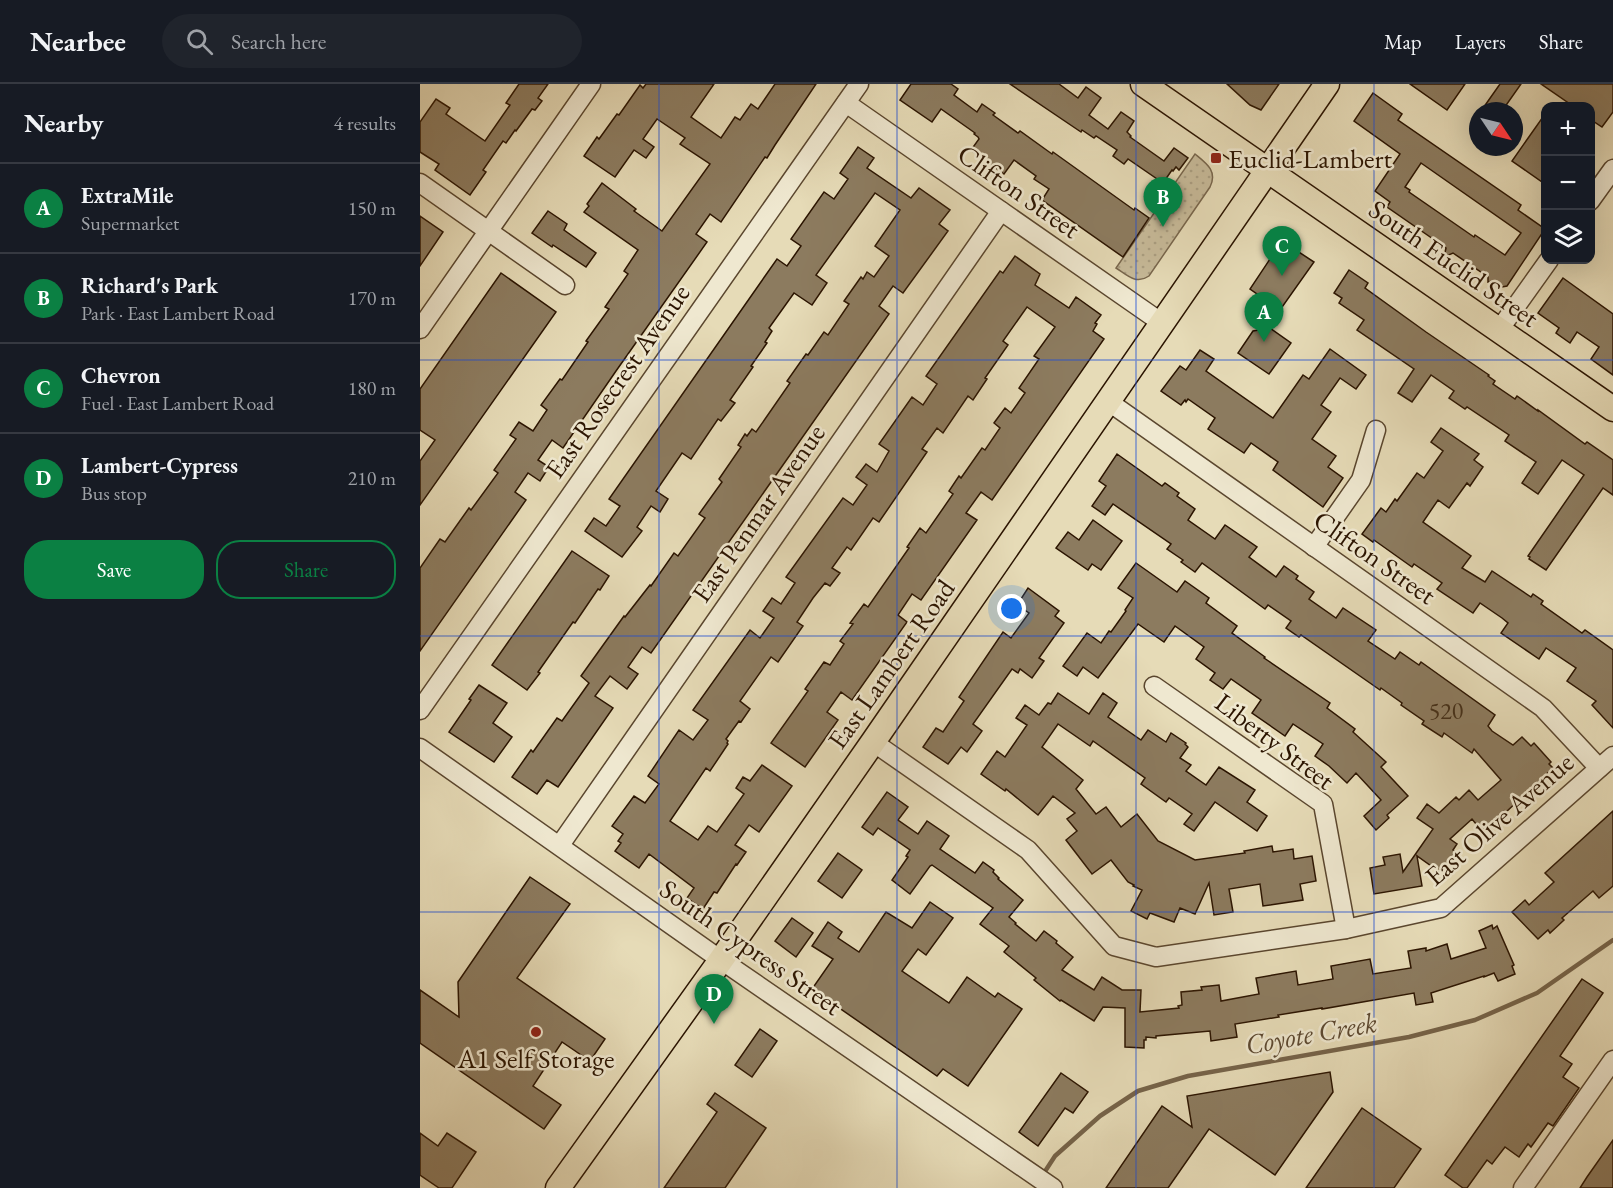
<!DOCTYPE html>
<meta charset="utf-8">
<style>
:root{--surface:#171b24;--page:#20242c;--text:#f1f3f6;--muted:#9ea1a6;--line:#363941;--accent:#0b8043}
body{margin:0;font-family:"EB Garamond",serif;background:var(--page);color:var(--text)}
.controls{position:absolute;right:18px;top:18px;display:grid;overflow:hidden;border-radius:12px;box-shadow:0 6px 24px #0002}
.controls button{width:54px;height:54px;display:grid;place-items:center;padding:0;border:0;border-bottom:2px solid var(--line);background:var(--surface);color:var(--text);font:30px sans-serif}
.compass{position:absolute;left:1049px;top:18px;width:54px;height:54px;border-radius:50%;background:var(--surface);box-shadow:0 6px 24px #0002;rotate:125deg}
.you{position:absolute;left:592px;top:525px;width:21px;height:21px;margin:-15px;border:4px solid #fff;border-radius:50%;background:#1a73e8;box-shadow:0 0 0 9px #1a73e833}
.badge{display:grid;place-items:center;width:39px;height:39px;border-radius:50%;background:var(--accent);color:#fff;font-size:20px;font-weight:700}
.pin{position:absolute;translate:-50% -50px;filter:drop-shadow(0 2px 3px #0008)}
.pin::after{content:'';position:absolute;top:32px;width:21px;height:18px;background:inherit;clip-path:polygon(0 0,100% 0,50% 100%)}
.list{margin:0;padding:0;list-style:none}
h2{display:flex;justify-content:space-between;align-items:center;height:78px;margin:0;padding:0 24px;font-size:26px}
h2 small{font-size:20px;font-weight:400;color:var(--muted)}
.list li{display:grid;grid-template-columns:39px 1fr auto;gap:18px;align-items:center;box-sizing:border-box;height:90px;padding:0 24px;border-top:2px solid var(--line)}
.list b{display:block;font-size:22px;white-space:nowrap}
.list p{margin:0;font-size:20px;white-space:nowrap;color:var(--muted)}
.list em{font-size:20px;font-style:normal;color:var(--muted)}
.actions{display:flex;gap:12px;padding:18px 24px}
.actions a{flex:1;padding:14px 0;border:2px solid var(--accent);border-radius:24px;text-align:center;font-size:21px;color:var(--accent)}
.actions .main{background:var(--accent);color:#fff}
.icon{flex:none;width:33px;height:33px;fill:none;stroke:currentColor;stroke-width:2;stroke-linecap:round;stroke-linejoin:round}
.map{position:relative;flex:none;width:1193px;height:1104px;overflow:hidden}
header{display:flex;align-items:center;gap:36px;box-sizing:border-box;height:84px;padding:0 30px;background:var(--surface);border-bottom:2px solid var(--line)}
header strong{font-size:28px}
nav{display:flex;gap:33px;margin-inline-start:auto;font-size:21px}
.search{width:420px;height:54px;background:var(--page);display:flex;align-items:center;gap:15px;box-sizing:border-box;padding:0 21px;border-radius:33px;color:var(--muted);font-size:22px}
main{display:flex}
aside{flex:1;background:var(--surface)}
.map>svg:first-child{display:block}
.park{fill:url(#park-dots);stroke:#78664c;stroke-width:1.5}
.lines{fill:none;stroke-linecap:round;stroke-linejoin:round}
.stream{stroke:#756349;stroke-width:4.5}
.building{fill:#8c7b5f;stroke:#2b1400;stroke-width:1.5;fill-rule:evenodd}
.minor-casing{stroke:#5a462e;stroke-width:21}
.major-casing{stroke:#2b1400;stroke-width:27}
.minor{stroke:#efe8d0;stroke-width:18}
.major{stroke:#e6dbb7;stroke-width:24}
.grid{fill:none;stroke:#1d4ed8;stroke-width:1.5;stroke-opacity:0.55}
.poi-dot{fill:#8f2418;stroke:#efe8d0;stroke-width:2}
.labels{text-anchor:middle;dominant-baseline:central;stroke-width:5;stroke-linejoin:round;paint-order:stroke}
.number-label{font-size:24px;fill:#432e18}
.poi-label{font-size:27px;fill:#2b1400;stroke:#efe8d0;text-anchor:start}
.street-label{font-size:27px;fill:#2b1400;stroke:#efe8d0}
.water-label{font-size:28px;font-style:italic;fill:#5c4830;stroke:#efe8d0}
</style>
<header>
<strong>Nearbee</strong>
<div class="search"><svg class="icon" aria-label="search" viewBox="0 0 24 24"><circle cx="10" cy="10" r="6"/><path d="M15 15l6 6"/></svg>Search here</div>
<nav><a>Map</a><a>Layers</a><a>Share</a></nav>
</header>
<main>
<aside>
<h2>Nearby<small>4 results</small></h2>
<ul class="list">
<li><span class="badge">A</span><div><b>ExtraMile</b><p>Supermarket</p></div><em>150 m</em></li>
<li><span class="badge">B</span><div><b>Richard's Park</b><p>Park · East Lambert Road</p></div><em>170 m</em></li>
<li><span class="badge">C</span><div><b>Chevron</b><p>Fuel · East Lambert Road</p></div><em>180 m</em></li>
<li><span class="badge">D</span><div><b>Lambert-Cypress</b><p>Bus stop</p></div><em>210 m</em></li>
</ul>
<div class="actions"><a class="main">Save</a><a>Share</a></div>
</aside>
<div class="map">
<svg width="1193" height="1104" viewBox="0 0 1193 1104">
<defs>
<pattern id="park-dots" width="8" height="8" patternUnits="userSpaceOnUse" patternTransform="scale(1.5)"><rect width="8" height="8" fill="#c6b998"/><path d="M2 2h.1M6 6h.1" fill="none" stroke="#aa9e81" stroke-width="1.8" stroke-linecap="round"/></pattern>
</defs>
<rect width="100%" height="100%" fill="#e6dbb7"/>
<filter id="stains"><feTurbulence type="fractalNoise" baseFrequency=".00333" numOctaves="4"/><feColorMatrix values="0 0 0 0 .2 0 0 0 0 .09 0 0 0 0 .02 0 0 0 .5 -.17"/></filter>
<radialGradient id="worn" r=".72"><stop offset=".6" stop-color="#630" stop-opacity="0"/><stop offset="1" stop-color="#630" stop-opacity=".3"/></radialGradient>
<!-- park -->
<path class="park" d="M775,70C786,79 798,87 790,103L729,192C716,201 707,191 696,184Z"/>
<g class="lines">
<!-- stream -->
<path class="stream" d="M622,1092L635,1072L680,1032L718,1007L768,992L989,953L1055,936L1117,909L1193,856"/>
</g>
<!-- building -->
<g class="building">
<path d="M99,0H128L118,14L122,17L115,26L112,25L96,47L95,46L86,59L83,57L63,86L66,88L50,111L15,86L19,80L0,68V38L16,15L30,24L26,30L65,57L90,21L86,19Z"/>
<path d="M226,0H294L271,33L301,54L315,33L320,36L331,20L338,25L355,0H396L355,61L347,74L345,73L301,138L290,130L276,150L287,158L196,287L143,364L132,356L118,376L129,383L120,397L108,389L95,408L106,416L0,567V484L20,455L25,458L49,424L51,426L78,389L74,386L96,355L90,351L99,338L113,347L127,326L121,321L140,295L142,296L168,258L166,257L189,225L185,223L208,190L204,187L218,166L164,128L169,122L167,120L182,99L216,125L214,127L242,147L290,80L260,60L265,54L237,35L223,55L234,63L226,74L214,66L195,93L164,72L177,53L179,55L197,30L199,31L220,1L223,4Z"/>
<path d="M491,0H531L538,5L534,11L557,28L562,20L575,29L573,31L598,49L600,47L632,70L633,68L714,126L715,124L729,134L703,173L622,116L629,105L614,95L616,92L594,76L584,90L551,66L559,55L558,53L554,50L555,49L521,25L512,38L480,16Z"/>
<path d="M590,0H639L658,14L666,3L681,14L669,31L688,45L701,28L714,37L707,48L711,52L710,53L744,77L754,64L768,74L759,86L756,83L753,87L752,86L743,99L708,75L704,80L693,72L697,66L676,52L674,54L662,46L661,48Z"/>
<path d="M807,0H859L841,26L830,21Z"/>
<path d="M990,0H1045L1027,26Z"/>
<path d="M1080,0H1101L1082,27H1061Z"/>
<path d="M1121,0H1193V28L1182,43L1170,35V22H1153Z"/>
<path d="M953,9L982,30L978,36L1101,121L1098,126L1125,145L1087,202L1082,203L1073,197L1068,198V193L1033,169L1024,173L1026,164L967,123L970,118L955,107L980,70L934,37ZM1001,79L1101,149L1085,171L1055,151L1054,153L989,108L990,106L985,103Z"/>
<path d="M1125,30V100L1092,77Z"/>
<path d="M438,63L454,74L447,84L491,114L499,104L530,126L519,140L528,147L483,209L473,202L459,222L469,230L231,569L222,563L208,583L218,590L207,605L190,592L175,612L193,624L138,703L127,696L117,710L92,693L111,666L113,668L137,634L142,637L169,599L161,592L204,532L205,533L230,501L231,502L254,469L258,472L285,434L279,430L302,398L299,395L321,363L318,361L325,350L327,352L332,345L336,348L370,299L367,297L386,270L388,271L404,248L408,251L429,220L424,217L441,193L443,195L447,188L454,193L469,172L455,162L480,126L455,109L396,191L407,199L392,221L374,209L349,244L352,247L345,258L347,259L331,282L333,283L310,316L315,319L301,337L298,335L271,375L262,369L236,407L248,415L240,428L231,422L217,443L222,447L202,473L165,447L174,434L186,442L200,422L189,415L357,175L367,182L381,162L371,155L404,108L414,115L428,95L420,89Z"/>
<path d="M128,127L147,140L144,146L176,169L166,183L133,161L132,163L112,149Z"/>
<path d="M0,132L23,148L0,182Z"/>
<path d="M862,157L894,178L860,226L830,205Z"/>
<path d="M595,172L620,190L615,201L649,224L656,213L681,231L675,239L677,240L673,247L684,255L572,416L561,408L546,429L557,436L501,516L492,510L478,531L487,538L432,616L421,608L407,628L418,636L385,683L351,659L388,607L385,605L404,578L410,581L424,560L420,557L433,540L430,539L444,520L448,523L489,464L487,463L500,444L506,449L533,410L529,407L539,392L541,394L562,364L565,366L580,344L574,339L585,324L591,329L605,309L599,304L619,275L614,272L635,243L607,223L583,257L588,261L565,294L567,295L553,316L548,312L523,349L517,344L502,365L507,368L459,438L453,434L431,466L427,463L412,484L420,489L410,502L405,499L393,514L377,538L383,542L358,578L351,573L320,617L330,625L321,638L319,637L306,655L308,657L307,659L308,660L290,687L286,684L250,737L278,756L288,742L297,748L324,710L316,704L323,693L330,697L342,681L372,702L339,748L329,741L315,761L326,768L317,781L316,780L297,809L294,808L283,825L267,814L274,804L229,770L219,784L195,767L201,759L198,757L203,750L192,742L214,712L225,719L239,700L228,692L259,646L273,656L288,636L273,626L330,546L340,554L354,534L343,527L352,514L361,520L375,499L366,493L423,414L433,421L447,401L436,393L446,380L457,388L469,367L459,360L492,313L503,321L517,300L506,292L580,187L583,189Z"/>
<path d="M929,186L948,199L945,204L1006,248L1069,291L1068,292L1075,297L1073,300L1095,315L1097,312L1118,327V326L1165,360L1167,358L1193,376V411L1183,404L1126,486L1109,475L1110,473L1108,472L1164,391L1142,376L1118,410L1102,399L1116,378L1085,357L1089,351L1047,323L1045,325L1029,314L1034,307L1011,291L992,318L978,309L994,285L937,246L944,236L919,219L922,214L914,209Z"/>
<path d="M81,189L136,228L0,421V377L15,356L0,346V305Z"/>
<path d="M1143,194L1193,230V291L1171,275L1179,263L1157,248L1150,259L1136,249L1139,244L1118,229Z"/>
<path d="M850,244L871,259L849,290L818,269L833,247Z"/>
<path d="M910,265L946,291L936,305L920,294L901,321L911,328L892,355L916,372L908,383L923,394L903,423L853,386L858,378L831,359L824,369L788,345L795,334L768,315L766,318L765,316L761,321L741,307L760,282L766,286L780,266L794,275L786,287L853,334L883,291L889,295Z"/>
<path d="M1021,344L1059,370L1054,376L1063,383L1050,402L1047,399L1029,424L1018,416L1003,438L1051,472L1042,484L1065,498L1072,487L1111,513L1113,510L1123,517L1121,520L1162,549L1165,546L1193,566V644L1172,621L1176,617L1147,597L1156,584L1126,564L1119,575L1081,549L1088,539L1082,534L1060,519L1053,529L1017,505L1022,499L994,480L992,483L954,456L953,458L942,450L961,424L966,428L975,415L977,417L997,389L1004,394L1023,367L1011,358Z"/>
<path d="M697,370L742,402L745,399L759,409L757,412L775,425L768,436L795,455L805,441L837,463L829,473L856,493L864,482L878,492L876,495L894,508L889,515L916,534L923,524L956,546L948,557L975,575L980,568L999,581L1001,578L1075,631L1068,642L1072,647L1093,661L1102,653L1111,662L1114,659L1131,678L1129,680L1133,684L1085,729L1084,727L1066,743L1061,746L1052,735L1030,755L1037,760L1033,766L1035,768L1021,789L997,772L1002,802L954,810L950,784L965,781L963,773L980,770L983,788L1013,745L997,734L1007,720L1019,729L1036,713L1039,716L1049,706L1058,716L1081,696L1054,665L1052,669L1024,649L1022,653L1002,640L1004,637L981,621L982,619L961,604L960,606L881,551L879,553L866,544L871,537L848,521L845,525L782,479L775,488L761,478L763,476L747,465L751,460L693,420L685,431L672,422L686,402L679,397Z"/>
<path d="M673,436L702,457L681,486L672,480L668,486L636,464L648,448L659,456Z"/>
<path d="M152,467L189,492L180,506L178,505L155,539L153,538L118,588L120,589L107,606L72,581Z"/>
<path d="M716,479L757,508L765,497L789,514L786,519L817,542L812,549L845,573L844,574L910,619L907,624L935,645L933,648L966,678L961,683L988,712L967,731L969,734L956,746L944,732L961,716L936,689L927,699L909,682L895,672L903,660L873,640L865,652L832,629L841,616L811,595L803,605L790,596L795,589L776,575L784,563L755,542L744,558L718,540L678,594L663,583L657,592L643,582L667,549L681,559L689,547L691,548L706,527L705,526L713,514L698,504Z"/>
<path d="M608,504L639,527L635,532L644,539L619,574L624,577L612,594L600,585L598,589L592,585L553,640L562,647L547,668L541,663L528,680L503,663L516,644L523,648L544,617L539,613L583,548L591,554L609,529L597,521Z"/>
<path d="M59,601L87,619L73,639L92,653L74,678L29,648L51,616L49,615Z"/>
<path d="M638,609L669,630L683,609L697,619L688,633L721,656L728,646L746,658L751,649L766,659L765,660L768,663L760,674L771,681L766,687L786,701L799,683L835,706L827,718L847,732L837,747L795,718L774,747L764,740L772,730L749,714L746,718L721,700L725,694L673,657L670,662L638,640L622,663L663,696L656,705L676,730L686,723L701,743L717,730L738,757L775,776L825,769L824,767L852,762L853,768L873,765L874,775L892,772L896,797L880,800L883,816L843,822L840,800L809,805L813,828L794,831L789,799L775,830L760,824L754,838L730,829L727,835L711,827L722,806L713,802L714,801L708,798L691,776L672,790L646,756L657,747L647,735L655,729L633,712L618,731L586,705L585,707L561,690L577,667L585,673L607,641L596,634L605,621L619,631L628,619L631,620Z"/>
<path d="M467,708L488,723L478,736L498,750L507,737L529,752L520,765L555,789L563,778L574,786L573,788L579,794L578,795L603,816L589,833L596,839L595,840L616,857L624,847L637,857L636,859L653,873L642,886L674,906L682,893L702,906H721L720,928L759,924L758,922L762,921L761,908L782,906L781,903L799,901L801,917L839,910L836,894L876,887L878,901L913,895L911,882L950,875L953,890L991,884L988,867L1006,864V867L1027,860L1031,875L1066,864L1059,847L1072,841L1073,845L1077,842L1094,881L1092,882L1095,890L1078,897L1074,889L1064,893V892L1011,909L1013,918L996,921L994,909L902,925V924L858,931L859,933L815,940L817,953L791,957L790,947L736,952V954L726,953V956H724V964L705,963V924L683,923L674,937L641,916L640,917L614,896L616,894L584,868L589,862L560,840L573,824L512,781L510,782L490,810L472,796L488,773L486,772L490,766L458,744L453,751L442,743Z"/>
<path d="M1193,727V802L1179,814L1173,807L1142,834L1144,836L1130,849L1128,846L1118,855L1092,828L1105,816L1109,821L1134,798L1125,789Z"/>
<path d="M418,769L442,786L422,814L398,797Z"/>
<path d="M110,793L150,820L97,894L185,955L170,977L142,958L113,1002L141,1021L124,1045L0,959V906L39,933L38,898Z"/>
<path d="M510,818L533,834L506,871L498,865L482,887L529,919L547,893L575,913L578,909L602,925L548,1002L523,985L517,992L392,905L413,875L392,862L408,838L422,848L418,854L439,868L466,828L492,844Z"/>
<path d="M372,834L393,849L376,873L355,857Z"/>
<path d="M1162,895L1183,909L1140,972L1152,980L1143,993L1159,1004L1133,1042L1128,1039L1111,1063L1108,1060L1099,1073L1085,1063L1072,1080L1067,1076L1047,1104H1043L1025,1091Z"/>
<path d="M340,945L357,957L332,993L315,981Z"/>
<path d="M910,988L913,1008L855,1091L789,1045L748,1104H686L742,1022L772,1043L767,1012Z"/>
<path d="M641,989L668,1008L653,1029L645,1024L618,1062L599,1048Z"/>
<path d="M295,1009L346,1044L305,1104H244L297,1028L287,1020Z"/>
<path d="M942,1024L1001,1065L974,1104H886Z"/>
<path d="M0,1049L18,1062L27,1049L56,1068L32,1104H19L0,1091Z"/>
<path d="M1193,1056V1104H1160L1167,1093Z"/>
</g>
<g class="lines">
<defs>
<g id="minor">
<path d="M426,19L742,239"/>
<path d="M0,99L145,201"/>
<path d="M1170,117L1193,85"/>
<path d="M0,245L171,0"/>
<path d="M1079,246L1129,176"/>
<path d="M689,318L1123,624L1179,684"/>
<path d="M894,463L941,396L956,346"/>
<path d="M734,602L903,720L926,845"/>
<path d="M0,626L439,0"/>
<path d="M453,658L608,766L694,862L736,873L926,845L1021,824L1193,672"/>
<path d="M0,664L301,876L633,1104"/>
<path d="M140,761L581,127"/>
<path d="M1103,1104L1193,976"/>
</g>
<g id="major">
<path d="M723,0L1193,325"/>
<path d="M138,1104L301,876L453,658L907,0"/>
</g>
</defs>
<!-- minor casing -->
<use href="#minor" class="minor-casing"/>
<!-- major casing -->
<use href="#major" class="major-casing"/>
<!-- minor -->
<use href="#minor" class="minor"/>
<!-- major -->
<use href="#major" class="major"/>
</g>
<!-- grid -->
<path class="grid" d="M239,0V1104M477,0V1104M716,0V1104M954,0V1104M0,276H1193M0,552H1193M0,828H1193"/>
<!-- markers -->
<g class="poi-dot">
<rect x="790" y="68" width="12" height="12" rx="3"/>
<circle cx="116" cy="948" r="6"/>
</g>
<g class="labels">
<!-- number labels -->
<g class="number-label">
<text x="1026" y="626">520</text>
</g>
<!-- poi labels -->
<g class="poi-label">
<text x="808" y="74">Euclid-Lambert</text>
<text x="116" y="974" text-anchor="middle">A1 Self Storage</text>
</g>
<!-- street labels -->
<g class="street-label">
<text transform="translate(599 107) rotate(35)">Clifton Street</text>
<text transform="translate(1034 179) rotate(35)">South Euclid Street</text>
<text transform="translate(197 297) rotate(-55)">East Rosecrest Avenue</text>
<text transform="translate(338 429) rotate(-55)">East Penmar Avenue</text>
<text transform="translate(955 473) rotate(35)">Clifton Street</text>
<text transform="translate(471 580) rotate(-55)">East Lambert Road</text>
<text transform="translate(855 657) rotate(37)">Liberty Street</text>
<text transform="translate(1079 735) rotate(-41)">East Olive Avenue</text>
<text transform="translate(331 863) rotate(35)">South Cypress Street</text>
</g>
<!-- water labels -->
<g class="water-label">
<text transform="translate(891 949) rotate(-10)">Coyote Creek</text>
</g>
</g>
<rect width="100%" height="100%" filter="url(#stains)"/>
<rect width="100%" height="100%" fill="url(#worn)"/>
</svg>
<div class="controls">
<button>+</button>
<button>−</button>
<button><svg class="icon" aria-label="layers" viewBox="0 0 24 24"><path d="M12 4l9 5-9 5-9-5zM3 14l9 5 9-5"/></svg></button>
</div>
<svg class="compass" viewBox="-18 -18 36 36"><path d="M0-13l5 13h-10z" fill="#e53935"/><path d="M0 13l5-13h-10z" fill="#9ea1a6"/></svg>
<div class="you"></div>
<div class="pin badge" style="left:844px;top:258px">A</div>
<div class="pin badge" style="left:743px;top:143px">B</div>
<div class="pin badge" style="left:862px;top:192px">C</div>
<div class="pin badge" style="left:294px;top:940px">D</div>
</div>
</main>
